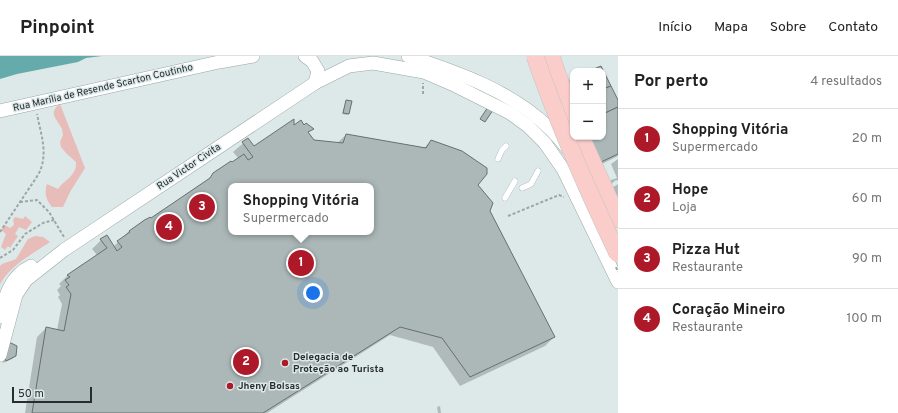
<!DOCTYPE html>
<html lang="pt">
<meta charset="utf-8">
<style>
:root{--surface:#fff;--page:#f6f6f6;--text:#222;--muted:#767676;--line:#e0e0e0;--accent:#ad1929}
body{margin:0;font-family:Overpass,sans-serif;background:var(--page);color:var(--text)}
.controls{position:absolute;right:12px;top:12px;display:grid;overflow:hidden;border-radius:8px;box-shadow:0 1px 3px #0004}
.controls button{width:36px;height:36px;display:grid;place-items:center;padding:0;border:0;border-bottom:1px solid var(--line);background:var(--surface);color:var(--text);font:20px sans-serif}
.scale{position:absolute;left:12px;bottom:10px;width:80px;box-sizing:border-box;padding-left:4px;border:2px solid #272c2c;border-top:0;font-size:11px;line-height:14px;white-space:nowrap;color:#272c2c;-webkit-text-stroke:3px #dde9e9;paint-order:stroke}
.you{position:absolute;left:313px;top:237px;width:14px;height:14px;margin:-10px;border:3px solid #fff;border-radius:50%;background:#1a73e8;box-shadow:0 0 0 6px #1a73e833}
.badge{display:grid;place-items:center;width:26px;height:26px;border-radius:50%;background:var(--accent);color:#fff;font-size:13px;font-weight:700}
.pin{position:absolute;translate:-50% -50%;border:2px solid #fff;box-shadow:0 1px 4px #0006}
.popup{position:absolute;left:228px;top:127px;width:146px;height:52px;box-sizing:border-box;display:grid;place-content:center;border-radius:8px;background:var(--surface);filter:drop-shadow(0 1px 3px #0005);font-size:13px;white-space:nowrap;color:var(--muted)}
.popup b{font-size:15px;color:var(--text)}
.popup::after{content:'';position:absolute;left:50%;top:100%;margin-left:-8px;border:8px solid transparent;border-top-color:var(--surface)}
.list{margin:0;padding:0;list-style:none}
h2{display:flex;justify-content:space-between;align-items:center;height:52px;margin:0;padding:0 16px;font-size:17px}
h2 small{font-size:13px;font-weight:400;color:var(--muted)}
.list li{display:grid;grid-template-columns:26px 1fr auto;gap:12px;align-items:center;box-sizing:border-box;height:60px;padding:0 16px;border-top:1px solid var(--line)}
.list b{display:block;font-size:15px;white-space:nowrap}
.list p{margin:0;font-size:13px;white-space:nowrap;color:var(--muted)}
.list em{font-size:13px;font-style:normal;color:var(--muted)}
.map{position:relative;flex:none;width:618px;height:357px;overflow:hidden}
header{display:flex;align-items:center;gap:24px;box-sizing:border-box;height:56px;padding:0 20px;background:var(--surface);border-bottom:1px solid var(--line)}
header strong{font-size:19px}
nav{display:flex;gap:22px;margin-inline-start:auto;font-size:14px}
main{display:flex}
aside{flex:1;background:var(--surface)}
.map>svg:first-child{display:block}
.green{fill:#e7bcb9}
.water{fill:#65abac}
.shadow{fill:#0003;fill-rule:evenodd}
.building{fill:#acb8b8;stroke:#657070;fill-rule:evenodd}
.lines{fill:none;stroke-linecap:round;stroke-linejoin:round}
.service-casing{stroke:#9aa6a6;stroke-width:6}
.tertiary-casing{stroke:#9aa6a6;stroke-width:14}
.primary-casing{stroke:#c3c4c4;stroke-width:18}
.path{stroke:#9ca6a6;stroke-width:2;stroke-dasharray:3 2;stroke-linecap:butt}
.service{stroke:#fff;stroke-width:5.5}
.tertiary{stroke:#fff;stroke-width:13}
.primary{stroke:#fbcdca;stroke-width:17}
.primary-bridge-casing{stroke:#c3c4c4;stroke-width:18;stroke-linecap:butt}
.path-bridge{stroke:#9ca6a6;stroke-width:2;stroke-dasharray:3 2;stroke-linecap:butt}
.primary-bridge{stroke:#fbcdca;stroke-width:17}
.poi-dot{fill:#ad1929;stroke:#dde9e9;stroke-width:1.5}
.labels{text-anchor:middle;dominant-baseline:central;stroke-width:3;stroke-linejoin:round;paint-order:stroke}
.street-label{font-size:10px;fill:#272c2c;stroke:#dde9e9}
.poi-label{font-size:10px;font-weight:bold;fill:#272c2c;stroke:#dde9e9;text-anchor:start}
</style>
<header>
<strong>Pinpoint</strong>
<nav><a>Início</a><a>Mapa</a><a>Sobre</a><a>Contato</a></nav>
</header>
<main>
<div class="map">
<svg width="618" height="357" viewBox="0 0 618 357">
<rect width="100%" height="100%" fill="#dde9e9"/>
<!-- green -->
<g class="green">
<path d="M60,48L85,112L70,136L63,151H52C46,144 44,137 47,128L58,133C65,123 77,120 76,106L66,97L61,91L60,86L63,79L62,73C58,64 47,57 60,48Z"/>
<path d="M25,160L32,166L26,174L19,171L15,178L18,180L10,192L8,190L5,194L1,191L6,178L1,174L5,169L10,172L13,170L14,168L13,164L15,161L23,163Z"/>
<path d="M35,180L43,181L50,186C32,198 11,209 0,228V210L2,208L16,203L28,183Z"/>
</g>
<!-- water -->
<path class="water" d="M0,0H102L86,2L78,6L17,18L0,23Z"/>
<!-- shadow -->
<g class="shadow">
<path d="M603,16L618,47V100L596,111L603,81Z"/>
<path d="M573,23V49L568,25Z"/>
<path d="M346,45L351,46L347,59L342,58Z"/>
<path d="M303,70L312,73L308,77L314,85L337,87L346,79L424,92L431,85L477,129L489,155L554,281L545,290L460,330L433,291L390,279L267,357H25L37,281L46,272L57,274L62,248L58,241L60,239L57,234L61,230L59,228L68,219L97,199L92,193L101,184L113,191L129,175L146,164L151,163L204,127L214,118L239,103L233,96L248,83L254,92L293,71ZM231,130H371V176H231Z"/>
<path d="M618,103V125L616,124L609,130L608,128L611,124L617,122L611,108Z"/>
<path d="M618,128V144L612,132Z"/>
<path d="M15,300L12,303L3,307L2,302Z"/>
<path d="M440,350L441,357H438L437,351Z"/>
</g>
<!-- building -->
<g class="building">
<path d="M601,10L611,30L603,33V15H589Z"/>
<path d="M611,30L618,44V51L603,58V33Z"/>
<path d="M346,44L352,45L349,58L343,57Z"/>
<path d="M488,51L493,54L485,66L480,63Z"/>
<path d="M618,51V98L601,106L588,81H603V58Z"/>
<path d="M294,63V69L301,64L304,69L306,67L314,73L308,76L314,84L343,87L346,78L426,92L431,84L462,95L487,112V118L478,129L493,147L490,155L555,281L470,321L442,282L400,271L263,357H32L46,271L64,275L71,238L66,231L69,229L65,224L70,221L67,219L107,192L100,183L107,179L117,195L122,191L117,185L130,176L129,175L146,163H147L150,161L151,162L210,122L213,117L231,105L232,106L244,98L248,104L253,101L242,86L248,82L254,90ZM231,130H371V176H231Z"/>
<path d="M11,287L17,290L16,300L6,305L4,298L7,289Z"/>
</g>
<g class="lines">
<defs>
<g id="service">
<path d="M498,103L502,94L506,90"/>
<path d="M522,132L531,128L538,115"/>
<path d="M505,142L515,125"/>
</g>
<g id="tertiary">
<path d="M305,0L312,5L318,15L315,27"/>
<path d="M408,0C457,16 511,35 548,71C555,77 561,85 567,92"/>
<path d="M0,55L219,6L253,0"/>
<path d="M0,261C5,240 10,220 31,210"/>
<path d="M0,299L16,239L26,224L64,194L315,27L349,10L373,7L424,16L452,28L510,57L528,70L545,87L563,113L618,226"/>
</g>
<g id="primary">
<path d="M551,0L573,62"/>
<path d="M581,81L618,163"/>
</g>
</defs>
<!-- service casing -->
<use href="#service" class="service-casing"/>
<!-- tertiary casing -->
<use href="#tertiary" class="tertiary-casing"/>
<!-- primary casing -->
<use href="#primary" class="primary-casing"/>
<!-- path -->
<g class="path">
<path d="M423,38V27"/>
<path d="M20,146L37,144L49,156L64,181"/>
<path d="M508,160L559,139L564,141"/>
<path d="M0,176L38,119C49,99 41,79 37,58"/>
<path d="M0,202L13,194L25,178L43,167L54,164"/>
</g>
<!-- service -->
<use href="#service" class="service"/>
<!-- tertiary -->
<use href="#tertiary" class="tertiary"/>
<!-- primary -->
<use href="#primary" class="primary"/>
<defs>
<path id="primary-bridge" d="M535,0C558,68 587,133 618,198"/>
</defs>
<!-- primary-bridge casing -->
<use href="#primary-bridge" class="primary-bridge-casing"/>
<!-- path-bridge -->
<path class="path-bridge" d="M616,211L618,216"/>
<!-- primary-bridge -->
<use href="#primary-bridge" class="primary-bridge"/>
</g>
<!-- markers -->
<g class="poi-dot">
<circle cx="285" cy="307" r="4"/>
<circle cx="230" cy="330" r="4"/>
</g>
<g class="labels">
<!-- street labels -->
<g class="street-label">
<text transform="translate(103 32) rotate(-13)">Rua Marília de Resende Scarton Coutinho</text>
<text transform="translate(189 111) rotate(-34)">Rua Victor Civita</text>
</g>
<!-- poi labels -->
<g class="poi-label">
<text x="293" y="301">Delegacia de<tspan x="293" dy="12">Proteção ao Turista</tspan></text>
<text x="238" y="330">Jheny Bolsas</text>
</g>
</g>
</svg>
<div class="controls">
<button>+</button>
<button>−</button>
</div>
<div class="scale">50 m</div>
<div class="you"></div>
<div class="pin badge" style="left:301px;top:207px">1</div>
<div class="popup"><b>Shopping Vitória</b>Supermercado</div>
<div class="pin badge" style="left:246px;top:306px">2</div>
<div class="pin badge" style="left:202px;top:151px">3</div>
<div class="pin badge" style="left:169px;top:171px">4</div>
</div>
<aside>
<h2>Por perto<small>4 resultados</small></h2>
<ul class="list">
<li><span class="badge">1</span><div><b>Shopping Vitória</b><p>Supermercado</p></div><em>20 m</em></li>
<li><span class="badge">2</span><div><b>Hope</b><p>Loja</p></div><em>60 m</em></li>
<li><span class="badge">3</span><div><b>Pizza Hut</b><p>Restaurante</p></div><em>90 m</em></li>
<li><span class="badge">4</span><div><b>Coração Mineiro</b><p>Restaurante</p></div><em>100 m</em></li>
</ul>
</aside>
</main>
